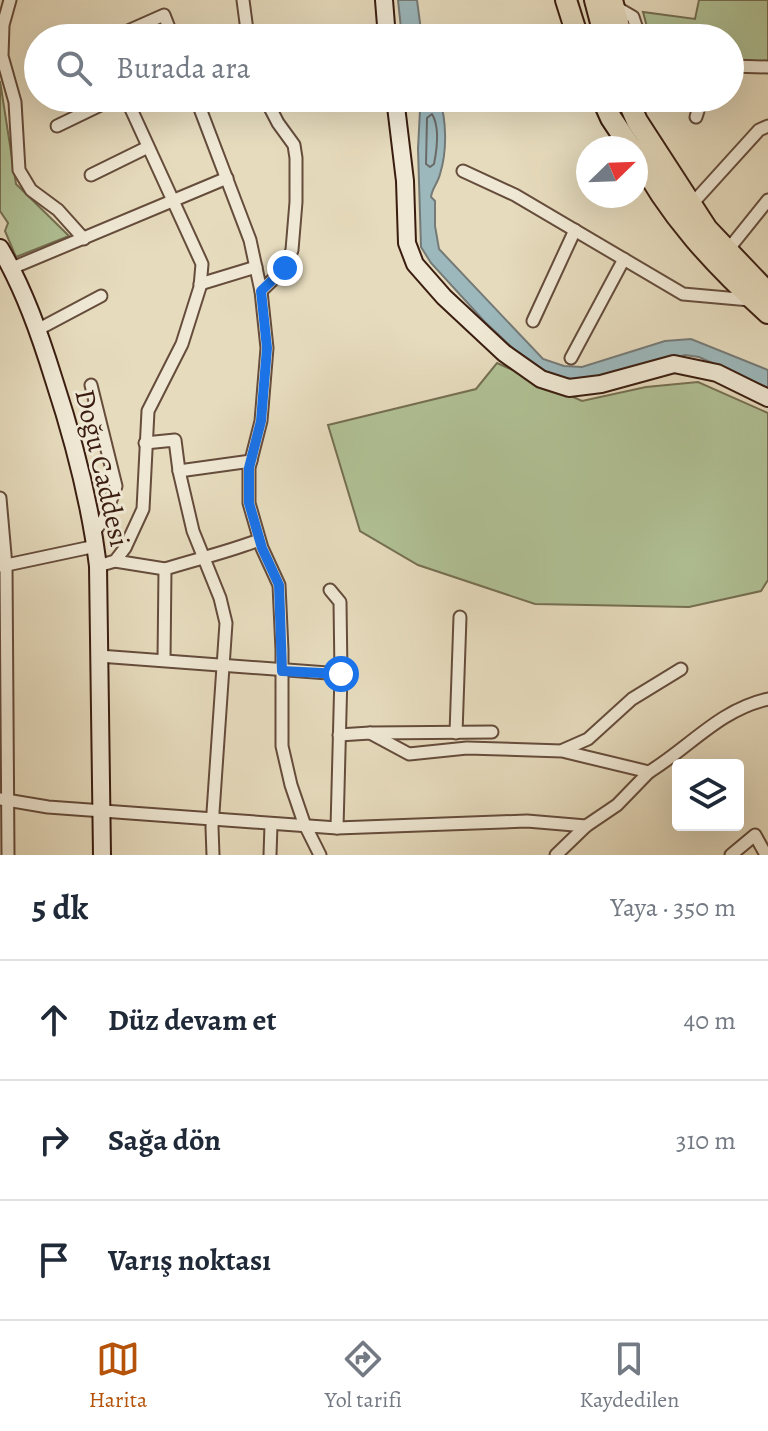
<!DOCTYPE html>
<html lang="tr">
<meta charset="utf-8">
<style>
:root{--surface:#fff;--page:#f2f2f3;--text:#1f2937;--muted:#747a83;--line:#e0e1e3;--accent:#b45309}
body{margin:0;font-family:Alegreya,serif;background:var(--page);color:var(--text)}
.controls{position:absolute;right:24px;bottom:24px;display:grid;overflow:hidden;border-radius:8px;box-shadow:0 8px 32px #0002}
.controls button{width:72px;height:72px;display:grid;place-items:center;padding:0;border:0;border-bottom:2px solid var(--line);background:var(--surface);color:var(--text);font:40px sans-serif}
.compass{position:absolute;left:576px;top:136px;width:72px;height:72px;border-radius:50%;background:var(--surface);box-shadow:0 8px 32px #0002;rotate:67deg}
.stop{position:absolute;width:24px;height:24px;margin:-18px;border:6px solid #1a73e8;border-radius:50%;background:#fff}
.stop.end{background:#1a73e8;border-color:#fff;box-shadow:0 2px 8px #0008}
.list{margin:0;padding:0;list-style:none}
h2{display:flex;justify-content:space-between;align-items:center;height:104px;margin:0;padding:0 32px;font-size:34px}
h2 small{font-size:26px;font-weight:400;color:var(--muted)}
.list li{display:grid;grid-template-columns:52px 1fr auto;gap:24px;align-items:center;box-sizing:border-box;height:120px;padding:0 32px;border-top:2px solid var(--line)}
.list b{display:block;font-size:30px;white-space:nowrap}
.list em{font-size:26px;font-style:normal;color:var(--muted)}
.icon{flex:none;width:44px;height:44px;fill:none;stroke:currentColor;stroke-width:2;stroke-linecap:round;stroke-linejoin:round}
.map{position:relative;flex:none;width:768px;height:855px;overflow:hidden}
.search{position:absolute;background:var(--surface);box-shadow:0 8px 32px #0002;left:24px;right:24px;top:24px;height:88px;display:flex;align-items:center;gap:20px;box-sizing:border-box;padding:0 28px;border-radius:44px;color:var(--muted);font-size:30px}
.sheet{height:464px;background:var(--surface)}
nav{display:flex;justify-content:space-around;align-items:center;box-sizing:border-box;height:112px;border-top:2px solid var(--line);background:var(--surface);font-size:22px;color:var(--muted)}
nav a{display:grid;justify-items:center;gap:4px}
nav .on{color:var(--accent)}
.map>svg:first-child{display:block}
.green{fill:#b0c195;stroke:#756f52;stroke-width:2}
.water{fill:#9cb8bc;stroke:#757a77;stroke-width:2}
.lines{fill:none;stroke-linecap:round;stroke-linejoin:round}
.shore{stroke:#6b6a66;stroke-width:2}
.street-casing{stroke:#654c3b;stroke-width:15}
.secondary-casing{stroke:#3a1d10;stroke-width:20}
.highway-casing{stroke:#3a1d10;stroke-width:24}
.street{stroke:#efe8d4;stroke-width:11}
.secondary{stroke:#efe8d4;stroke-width:16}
.highway{stroke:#e6dbbd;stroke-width:20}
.route{stroke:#1a73e8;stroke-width:10}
.labels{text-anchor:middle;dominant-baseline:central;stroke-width:6;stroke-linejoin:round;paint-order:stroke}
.street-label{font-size:28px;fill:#3a1d10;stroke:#efe8d4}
</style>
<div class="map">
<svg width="768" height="855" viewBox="0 0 768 855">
<rect width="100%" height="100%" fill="#e6dbbd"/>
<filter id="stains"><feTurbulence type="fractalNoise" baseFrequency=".0025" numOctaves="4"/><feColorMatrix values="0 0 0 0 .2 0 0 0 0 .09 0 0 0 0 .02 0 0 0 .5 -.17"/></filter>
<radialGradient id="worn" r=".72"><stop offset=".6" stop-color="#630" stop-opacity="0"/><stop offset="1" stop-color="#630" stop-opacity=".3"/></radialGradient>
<!-- green -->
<g class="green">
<path d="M699,0H768V62L730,59V38H650L643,12L695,19Z"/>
<path d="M0,81L16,184L69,236L16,257L5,231L8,223L0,211Z"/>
<path d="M497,363L582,401L646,387L698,382L768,413V580L761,591L689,607L535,604L418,565L360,531L328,425L476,389Z"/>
</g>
<!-- water -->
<g class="water">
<path d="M398,0H417L422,38H402Z"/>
<path d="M416,98H439C447,120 447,152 440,174C438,183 432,188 431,197L435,201V226L439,249L543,359L564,366L582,367L665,341L691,339L768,370V388L699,357L685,355L599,379H557L538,372L485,322L431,263L421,247L418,149L420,110Z"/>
</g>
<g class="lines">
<!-- shore -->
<path class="shore" d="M432,114C440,127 437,149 434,164L430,167L426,164L427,118Z"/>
<defs>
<g id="street">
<path d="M10,0L3,25L2,56L15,102L19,170L31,190L58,210L84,239"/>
<path d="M243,0L248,38"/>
<path d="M614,6L633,17L640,38"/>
<path d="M112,38L164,15L173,38"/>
<path d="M730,66L768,67"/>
<path d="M196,98L250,240L261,291L285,268L292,250L296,202V158L294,145L278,123L265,98"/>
<path d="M696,117L702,98"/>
<path d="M57,126L115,98"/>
<path d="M463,171L515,195L683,294L750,300"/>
<path d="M91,175L148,147"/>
<path d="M691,205L759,130L768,126"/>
<path d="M727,251L768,200"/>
<path d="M12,268L227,178"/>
<path d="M200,284L256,267"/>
<path d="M261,291L267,348L261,421L249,468V503L262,548L279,585L282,650V746L291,785L304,823L320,855"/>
<path d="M533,321L575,230"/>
<path d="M37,330L101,296"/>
<path d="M571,358L624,259"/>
<path d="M91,385L116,486L104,519L94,532"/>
<path d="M145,443L175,440L179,471L251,461"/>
<path d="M179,471L193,531L220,598L226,623L212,827L213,855"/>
<path d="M0,498L6,566L8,855"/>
<path d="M115,561L165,569"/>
<path d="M2,566L96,546"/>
<path d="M98,566L115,561L125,548L143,509L148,411L182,344L200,287L202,264L126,98"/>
<path d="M99,656L341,674L340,602L330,590"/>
<path d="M164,660L165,569C197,559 228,552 259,540"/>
<path d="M370,733L492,732"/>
<path d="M456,733L460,617"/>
<path d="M339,735L370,733L409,754L467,748L562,751L649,772C690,747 719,710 768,699"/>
<path d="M563,750L588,739L632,699L681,669"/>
<path d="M0,799L48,807L337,828L341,674"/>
<path d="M337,828L527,821L586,826"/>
<path d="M270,855L271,825"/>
<path d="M556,855L586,826L617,805L649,772"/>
<path d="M731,855L755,835L766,855"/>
</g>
<g id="secondary">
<path d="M384,0L387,38"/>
<path d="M395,98L405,181L407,243L415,264L444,297L504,353L541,379L569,388L601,384L674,364L717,373L768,398"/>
<path d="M0,248C24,289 40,335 54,380C74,441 90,502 98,566L102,855"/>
</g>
<g id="highway">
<path d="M566,0L578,38"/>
<path d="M595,0L605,38"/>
<path d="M612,0L622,38"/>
<path d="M602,98L611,118L631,148"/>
<path d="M627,98L637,121L707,229L768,293"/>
<path d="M636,151C667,214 716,266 768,313"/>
</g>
</defs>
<!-- street casing -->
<use href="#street" class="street-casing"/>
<!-- secondary casing -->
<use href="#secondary" class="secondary-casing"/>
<!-- highway casing -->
<use href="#highway" class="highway-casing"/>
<!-- street -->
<use href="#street" class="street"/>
<!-- secondary -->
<use href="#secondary" class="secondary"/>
<!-- highway -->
<use href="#highway" class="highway"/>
</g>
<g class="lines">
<!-- route -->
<path class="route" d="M285,268L261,291L267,348L261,421L249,468V503L262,548L279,585L282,671L341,674"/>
</g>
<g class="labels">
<!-- street labels -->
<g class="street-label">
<text transform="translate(102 468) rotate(77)">Doğu Caddesi</text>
</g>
</g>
<rect width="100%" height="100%" filter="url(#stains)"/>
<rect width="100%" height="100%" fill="url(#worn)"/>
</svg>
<div class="controls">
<button><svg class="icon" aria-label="layers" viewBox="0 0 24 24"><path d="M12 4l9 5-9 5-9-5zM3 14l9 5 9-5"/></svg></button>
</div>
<svg class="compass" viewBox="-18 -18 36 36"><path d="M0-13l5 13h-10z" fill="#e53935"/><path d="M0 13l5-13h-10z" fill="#747a83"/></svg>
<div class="stop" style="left:341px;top:674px"></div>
<div class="stop end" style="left:285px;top:268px"></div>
<div class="search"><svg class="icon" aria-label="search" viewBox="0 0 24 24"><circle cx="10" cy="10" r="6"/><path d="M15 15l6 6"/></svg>Burada ara</div>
</div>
<section class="sheet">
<h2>5 dk<small>Yaya · 350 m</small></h2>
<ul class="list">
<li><svg class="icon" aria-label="ahead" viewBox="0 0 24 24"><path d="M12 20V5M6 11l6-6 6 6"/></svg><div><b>Düz devam et</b></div><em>40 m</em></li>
<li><svg class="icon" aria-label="right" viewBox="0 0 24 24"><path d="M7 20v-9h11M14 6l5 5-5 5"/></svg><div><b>Sağa dön</b></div><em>310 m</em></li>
<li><svg class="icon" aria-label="arrive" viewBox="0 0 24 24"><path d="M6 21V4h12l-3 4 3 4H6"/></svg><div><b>Varış noktası</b></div></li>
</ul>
</section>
<nav>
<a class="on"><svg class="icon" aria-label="map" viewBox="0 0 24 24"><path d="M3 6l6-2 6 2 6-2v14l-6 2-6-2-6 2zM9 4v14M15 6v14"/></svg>Harita</a>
<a><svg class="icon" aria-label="directions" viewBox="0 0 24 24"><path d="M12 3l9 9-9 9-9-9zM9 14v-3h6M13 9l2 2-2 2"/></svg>Yol tarifi</a>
<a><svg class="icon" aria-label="saved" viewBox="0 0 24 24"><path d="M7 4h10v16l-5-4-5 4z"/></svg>Kaydedilen</a>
</nav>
